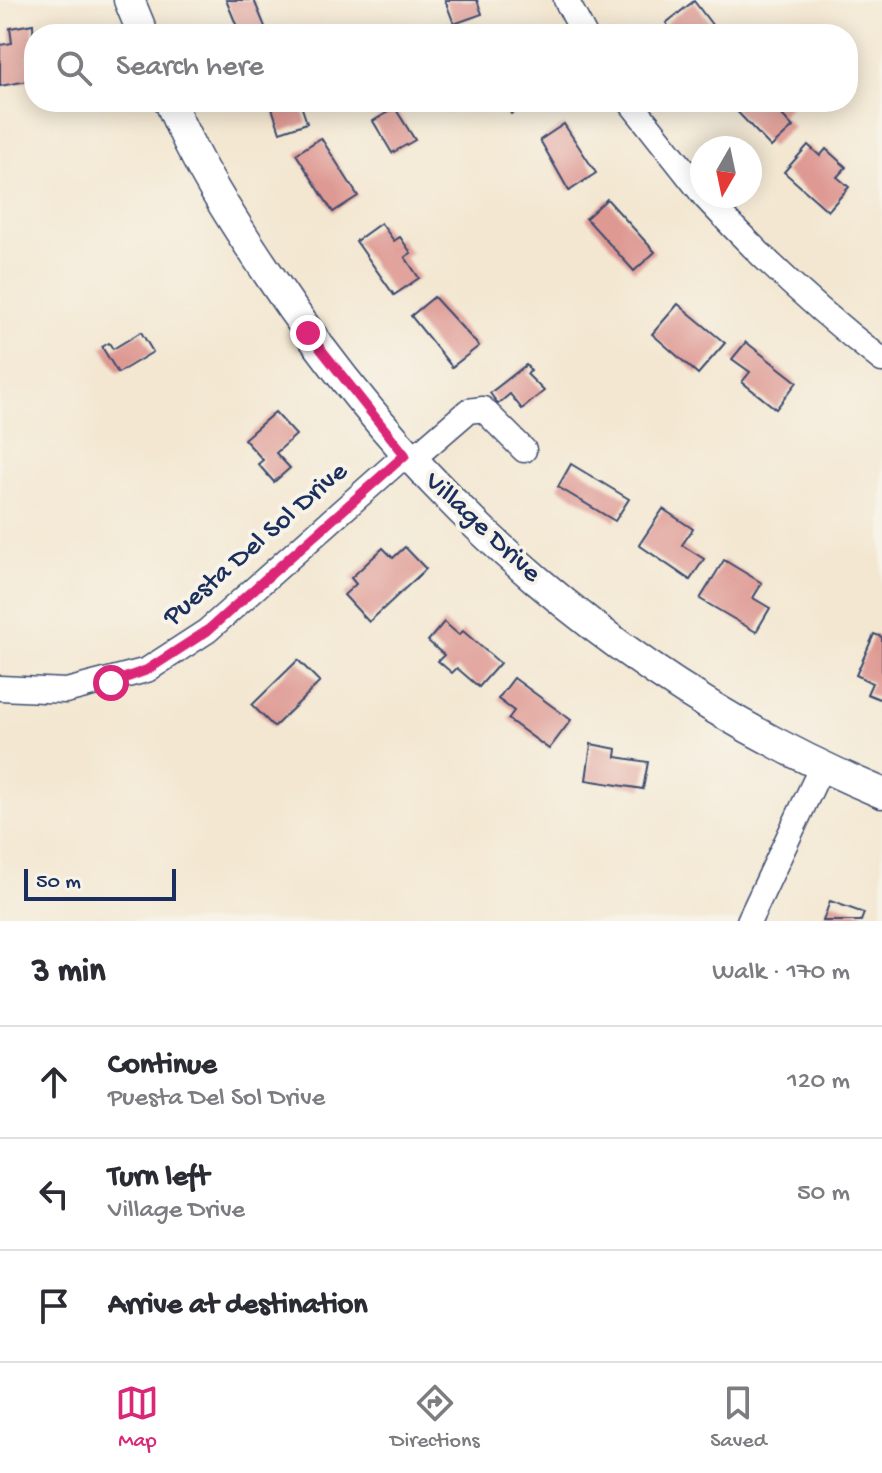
<!DOCTYPE html>
<meta charset="utf-8">
<style>
:root{--surface:#fff;--page:#f7f7f7;--text:#2b2b33;--muted:#7c7c81;--line:#e1e1e2;--accent:#db2777}
body{margin:0;font-family:"Gochi Hand",sans-serif;background:var(--page);color:var(--text)}
.compass{position:absolute;left:690px;top:136px;width:72px;height:72px;border-radius:50%;background:var(--surface);box-shadow:0 4px 20px #0003;rotate:189deg}
.scale{position:absolute;left:24px;bottom:20px;width:152px;box-sizing:border-box;padding-left:8px;border:4px solid #1b2f5e;border-top:0;font-size:22px;line-height:28px;white-space:nowrap;color:#1b2f5e;-webkit-text-stroke:6px #f7f3e8;paint-order:stroke}
.stop{position:absolute;width:24px;height:24px;margin:-18px;border:6px solid #db2777;border-radius:50%;background:#fff}
.stop.end{background:#db2777;border-color:#fff;box-shadow:0 2px 8px #0008}
.list{margin:0;padding:0;list-style:none}
h2{display:flex;justify-content:space-between;align-items:center;height:104px;margin:0;padding:0 32px;font-size:34px}
h2 small{font-size:26px;font-weight:400;color:var(--muted)}
.list li{display:grid;grid-template-columns:52px 1fr auto;gap:24px;align-items:center;box-sizing:border-box;height:112px;padding:0 32px;border-top:2px solid var(--line)}
.list b{display:block;font-size:30px;white-space:nowrap}
.list p{margin:0;font-size:26px;white-space:nowrap;color:var(--muted)}
.list em{font-size:26px;font-style:normal;color:var(--muted)}
.icon{flex:none;width:44px;height:44px;fill:none;stroke:currentColor;stroke-width:2;stroke-linecap:round;stroke-linejoin:round}
.map{position:relative;flex:none;width:882px;height:921px;overflow:hidden}
.search{position:absolute;background:var(--surface);box-shadow:0 4px 20px #0003;left:24px;right:24px;top:24px;height:88px;display:flex;align-items:center;gap:20px;box-sizing:border-box;padding:0 28px;border-radius:32px;color:var(--muted);font-size:30px}
.sheet{height:440px;background:var(--surface)}
nav{display:flex;justify-content:space-around;align-items:center;box-sizing:border-box;height:112px;border-top:2px solid var(--line);background:var(--surface);font-size:22px;color:var(--muted)}
nav a{display:grid;justify-items:center;gap:4px}
nav .on{color:var(--accent)}
.map>svg:first-child{display:block}
.building{fill:#de9993}
.lines{fill:none;stroke-linecap:round;stroke-linejoin:round}
.minor-casing{stroke:#3b4b6f;stroke-width:27}
.major-casing{stroke:#3b4b6f;stroke-width:33}
.minor{stroke:#fff;stroke-width:24}
.major{stroke:#fff;stroke-width:30}
.route{stroke:#db2777;stroke-width:10}
.labels{text-anchor:middle;dominant-baseline:central;stroke-width:8;stroke-linejoin:round;paint-order:stroke}
.street-label{font-size:28px;fill:#1b2f5e;stroke:#f7f3e8}
</style>
<div class="map">
<svg width="882" height="921" viewBox="0 0 882 921">
<rect width="100%" height="100%" fill="#f7f3e8"/>
<filter id="ink" filterUnits="userSpaceOnUse"><feTurbulence type="fractalNoise" baseFrequency=".0125" numOctaves="2"/><feDisplacementMap in="SourceGraphic" scale="16" xChannelSelector="R" yChannelSelector="G"/><feConvolveMatrix kernelMatrix="1 2 1 2 8 2 1 2 1" color-interpolation-filters="sRGB"/></filter>
<filter id="wash" filterUnits="userSpaceOnUse"><feTurbulence type="fractalNoise" baseFrequency=".006" numOctaves="4" result="noise"/><feDisplacementMap in="SourceGraphic" scale="32" xChannelSelector="R" yChannelSelector="G"/><feGaussianBlur stdDeviation="1.8" result="paint"/><feColorMatrix in="noise" values="0 0 0 0 0 0 0 0 0 0 0 0 0 0 0 0 0 1.4 0 .05"/><feComposite in="paint" operator="in"/></filter>
<g filter="url(#wash)">
<rect width="100%" height="100%" fill="#f3e7d1"/>
<g id="blocks">
<!-- building -->
<g class="building">
<path d="M226,0H254L268,34H240Z"/>
<path d="M445,0H477L482,14L454,24Z"/>
<path d="M694,1L719,34H674L666,23Z"/>
<path d="M33,24L34,54L28,55L33,80L0,86V45L12,43L10,28Z"/>
<path d="M270,102H300L307,123L280,132Z"/>
<path d="M504,102H533L511,114Z"/>
<path d="M728,102H791L793,104L782,115L793,127L771,147Z"/>
<path d="M395,108L415,140L392,153L373,121Z"/>
<path d="M564,124L596,173L569,191L540,140Z"/>
<path d="M321,138L358,196L333,212L296,154Z"/>
<path d="M808,145L820,156L826,149L846,167L837,177L849,187L828,211L784,172Z"/>
<path d="M607,199L655,252L634,271L586,218Z"/>
<path d="M381,223L394,241L400,237L411,253L405,257L419,278L394,295L356,241Z"/>
<path d="M434,297L479,346L452,367L411,316Z"/>
<path d="M678,304L725,343L698,374L652,334Z"/>
<path d="M141,332L153,352L118,373L102,347L109,343L113,349Z"/>
<path d="M746,342L797,382L776,409L742,382L750,372L732,359Z"/>
<path d="M526,365L531,371L527,374L544,391L522,409L510,394L498,404L490,393Z"/>
<path d="M275,412L296,435L276,453L290,468L274,482L258,464L263,460L244,439Z"/>
<path d="M571,464L629,499L615,521L558,487Z"/>
<path d="M663,509L693,529L682,545L704,559L690,580L639,545Z"/>
<path d="M405,547L426,569L369,622L344,595L356,584L351,578L383,548L393,558Z"/>
<path d="M724,560L762,583L753,598L770,608L756,632L700,599Z"/>
<path d="M444,622L459,635L463,631L500,663L479,687L457,668L452,673L438,661L444,655L428,641Z"/>
<path d="M874,634L882,637V700L867,694L872,683L856,675Z"/>
<path d="M298,660L320,682L274,727L252,705Z"/>
<path d="M514,678L571,720L549,749L508,719L514,711L498,699Z"/>
<path d="M591,744L617,749L616,757L648,762L643,789L586,780Z"/>
<path d="M830,901L864,913L861,921H823Z"/>
</g>
</g>
</g>
<g filter="url(#ink)">
<use href="#blocks" fill-opacity="0" stroke="#3b4b6f" stroke-width="2"/>
<g class="lines">
<defs>
<g id="minor">
<path d="M566,0L584,34"/>
<path d="M630,102L702,193"/>
<path d="M704,196C760,257 817,310 882,360"/>
<path d="M410,461L468,411L483,409L524,450"/>
<path d="M0,688L66,691L147,670L207,631L405,455"/>
<path d="M749,921L822,766"/>
</g>
<g id="major">
<path d="M129,0L143,34"/>
<path d="M170,102C195,163 232,220 269,275C422,505 626,686 882,793"/>
</g>
</defs>
<!-- minor casing -->
<use href="#minor" class="minor-casing"/>
<!-- major casing -->
<use href="#major" class="major-casing"/>
<!-- minor -->
<use href="#minor" class="minor"/>
<!-- major -->
<use href="#major" class="major"/>
</g>
</g>
<g class="lines" filter="url(#ink)">
<!-- route -->
<path class="route" d="M111,683L147,670L207,631L405,455L308,333"/>
</g>
<g class="labels">
<!-- street labels -->
<g class="street-label">
<text transform="translate(482 528) rotate(43)">Village Drive</text>
<text transform="translate(256 545) rotate(-41)">Puesta Del Sol Drive</text>
</g>
</g>
</svg>
<svg class="compass" viewBox="-18 -18 36 36"><path d="M0-13l5 13h-10z" fill="#e53935"/><path d="M0 13l5-13h-10z" fill="#7c7c81"/></svg>
<div class="scale">50 m</div>
<div class="stop" style="left:111px;top:683px"></div>
<div class="stop end" style="left:308px;top:333px"></div>
<div class="search"><svg class="icon" aria-label="search" viewBox="0 0 24 24"><circle cx="10" cy="10" r="6"/><path d="M15 15l6 6"/></svg>Search here</div>
</div>
<section class="sheet">
<h2>3 min<small>Walk · 170 m</small></h2>
<ul class="list">
<li><svg class="icon" aria-label="ahead" viewBox="0 0 24 24"><path d="M12 20V5M6 11l6-6 6 6"/></svg><div><b>Continue</b><p>Puesta Del Sol Drive</p></div><em>120 m</em></li>
<li><svg class="icon" aria-label="left" viewBox="0 0 24 24"><path d="M17 20v-9H6M10 6l-5 5 5 5"/></svg><div><b>Turn left</b><p>Village Drive</p></div><em>50 m</em></li>
<li><svg class="icon" aria-label="arrive" viewBox="0 0 24 24"><path d="M6 21V4h12l-3 4 3 4H6"/></svg><div><b>Arrive at destination</b></div></li>
</ul>
</section>
<nav>
<a class="on"><svg class="icon" aria-label="map" viewBox="0 0 24 24"><path d="M3 6l6-2 6 2 6-2v14l-6 2-6-2-6 2zM9 4v14M15 6v14"/></svg>Map</a>
<a><svg class="icon" aria-label="directions" viewBox="0 0 24 24"><path d="M12 3l9 9-9 9-9-9zM9 14v-3h6M13 9l2 2-2 2"/></svg>Directions</a>
<a><svg class="icon" aria-label="saved" viewBox="0 0 24 24"><path d="M7 4h10v16l-5-4-5 4z"/></svg>Saved</a>
</nav>
